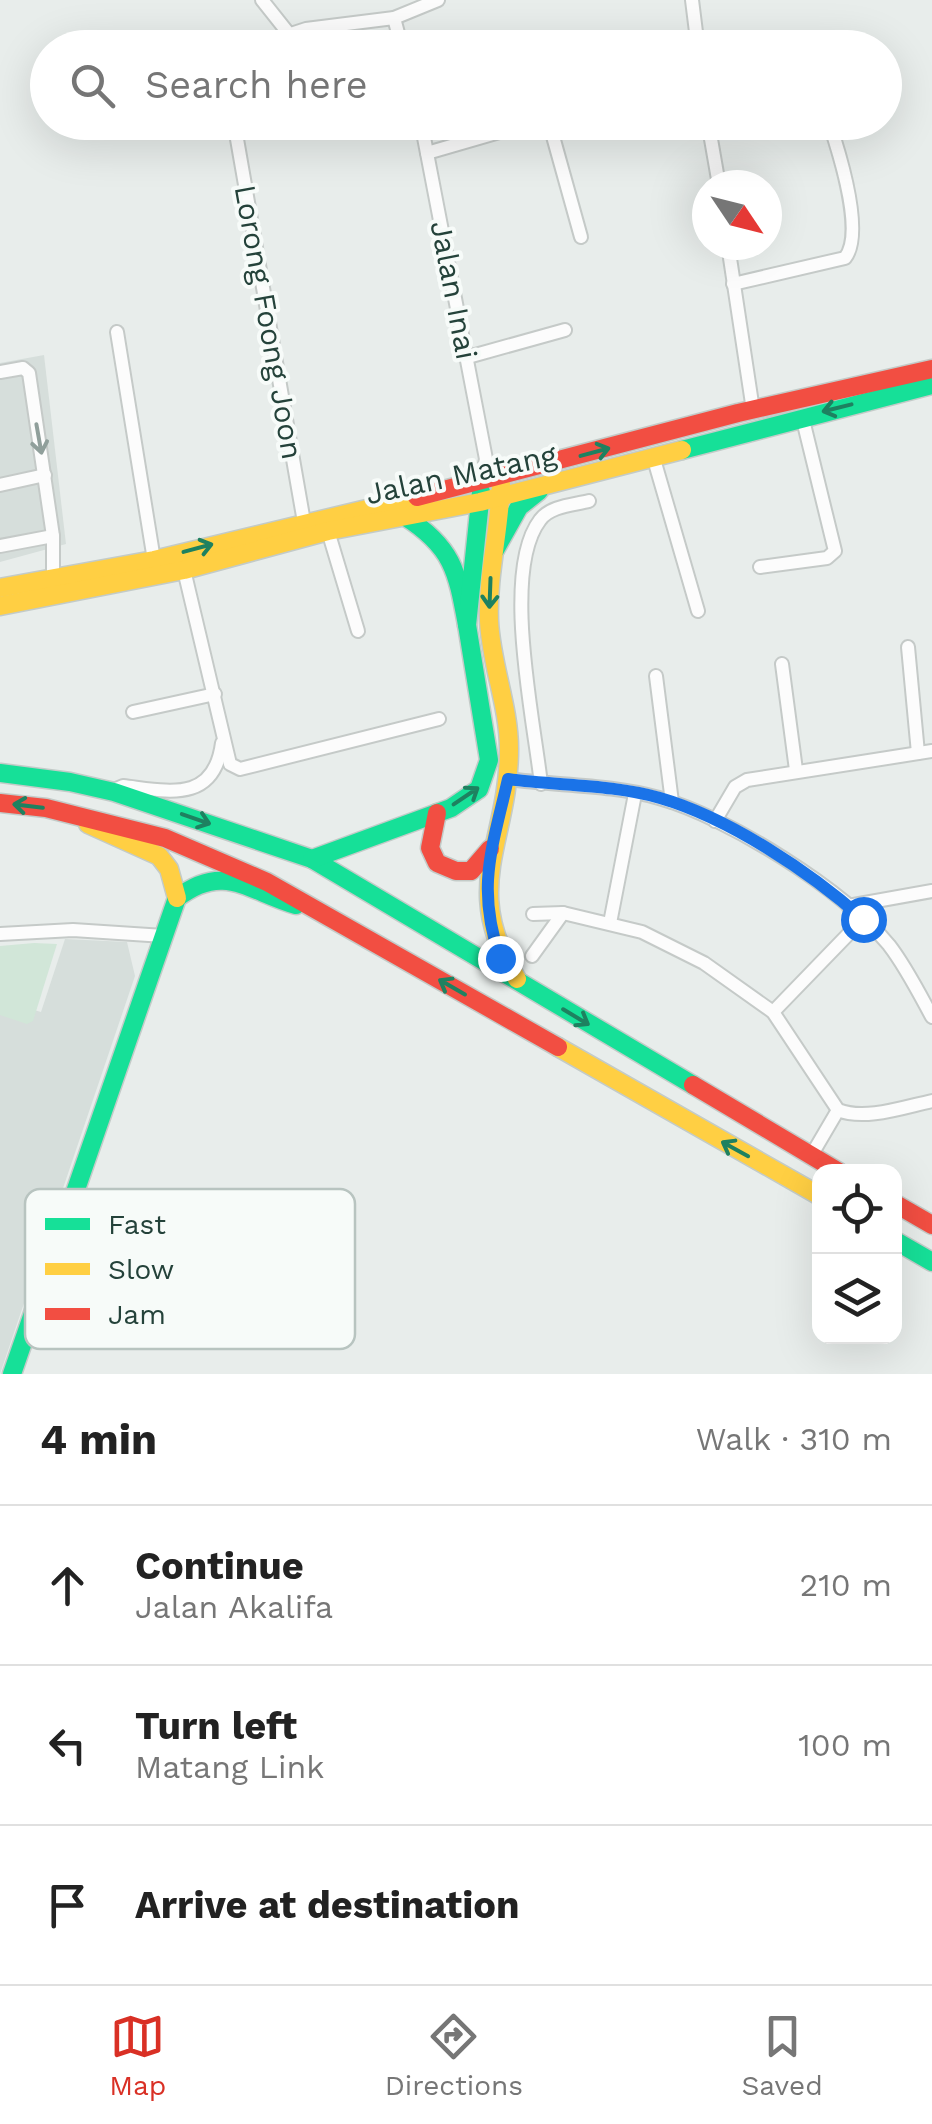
<!DOCTYPE html>
<meta charset="utf-8">
<style>
:root{--surface:#fff;--page:#f6f6f6;--text:#222;--muted:#767676;--line:#e0e0e0;--accent:#d93025}
body{margin:0;font-family:"Work Sans",sans-serif;background:var(--page);color:var(--text)}
.controls{position:absolute;right:30px;bottom:30px;display:grid;overflow:hidden;border-radius:20px;box-shadow:0 10px 40px #0002}
.controls button{width:90px;height:90px;display:grid;place-items:center;padding:0;border:0;border-bottom:2px solid var(--line);background:var(--surface);color:var(--text);font:50px sans-serif}
.compass{position:absolute;left:692px;top:170px;width:90px;height:90px;border-radius:50%;background:var(--surface);box-shadow:0 10px 40px #0002;rotate:125deg}
.stop{position:absolute;width:30px;height:30px;margin:-22px;border:8px solid #1a73e8;border-radius:50%;background:#fff}
.stop.end{background:#1a73e8;border-color:#fff;box-shadow:0 2px 10px #0008}
.list{margin:0;padding:0;list-style:none}
h2{display:flex;justify-content:space-between;align-items:center;height:130px;margin:0;padding:0 40px;font-size:42px}
h2 small{font-size:32px;font-weight:400;color:var(--muted)}
.list li{display:grid;grid-template-columns:65px 1fr auto;gap:30px;align-items:center;box-sizing:border-box;height:160px;padding:0 40px;border-top:2px solid var(--line)}
.list b{display:block;font-size:38px;white-space:nowrap}
.list p{margin:0;font-size:32px;white-space:nowrap;color:var(--muted)}
.list em{font-size:32px;font-style:normal;color:var(--muted)}
.icon{flex:none;width:55px;height:55px;fill:none;stroke:currentColor;stroke-width:2;stroke-linecap:round;stroke-linejoin:round}
.map{position:relative;flex:none;width:932px;height:1374px;overflow:hidden}
.search{position:absolute;background:var(--surface);box-shadow:0 10px 40px #0002;left:30px;right:30px;top:30px;height:110px;display:flex;align-items:center;gap:25px;box-sizing:border-box;padding:0 35px;border-radius:55px;color:var(--muted);font-size:38px}
.sheet{height:610px;background:var(--surface)}
nav{display:flex;justify-content:space-around;align-items:center;box-sizing:border-box;height:140px;border-top:2px solid var(--line);background:var(--surface);font-size:28px;color:var(--muted)}
nav a{display:grid;justify-items:center;gap:5px}
nav .on{color:var(--accent)}
.map>svg:first-child{display:block}
.built{fill:#d6dedb}
.green{fill:#d1e6d8}
.lines{fill:none;stroke-linecap:round;stroke-linejoin:round}
.street-casing{stroke:#c5cac8;stroke-width:16}
.fast-casing{stroke:#c3cbc8;stroke-width:21}
.slow-casing{stroke:#c3cbc8;stroke-width:21}
.jam-casing{stroke:#c3cbc8;stroke-width:21}
.street{stroke:#fcfcfc;stroke-width:12}
.fast{stroke:#16e098;stroke-width:18}
.slow{stroke:#ffcf43;stroke-width:18}
.jam{stroke:#f24e42;stroke-width:18}
.oneway{stroke:#1e8160}
.oneway2{stroke:#909f9b}
.route{stroke:#1a73e8;stroke-width:12}
.labels{text-anchor:middle;dominant-baseline:central;stroke-width:8;stroke-linejoin:round;paint-order:stroke}
.street-label{font-size:30px;fill:#24423a;stroke:#f7fbf9}
.key{fill:#f7fbf9;stroke:#b8c4c0;stroke-width:2.5}
.key-label{font-size:28px;fill:#24423a}
</style>
<div class="map">
<svg width="932" height="1374" viewBox="0 0 932 1374">
<rect width="100%" height="100%" fill="#e8edeb"/>
<!-- built -->
<g class="built">
<path d="M44,355L66,544L0,562V363Z"/>
<path d="M65,939L127,942L135,976L0,1374V1000L41,1012Z"/>
</g>
<!-- green -->
<path class="green" d="M34,943L57,944L33,1021L27,1024L0,1015V946Z"/>
<g class="lines">
<defs>
<g id="street">
<path d="M262,0L289,34"/>
<path d="M692,0L698,48"/>
<path d="M394,18L402,48"/>
<path d="M248,48L306,29L394,18L438,0"/>
<path d="M234,122L304,522"/>
<path d="M421,122L486,459L481,483"/>
<path d="M549,122L581,237"/>
<path d="M708,122L719,185"/>
<path d="M427,153L534,122"/>
<path d="M728,245L753,410"/>
<path d="M733,284L845,258C865,233 839,152 829,122"/>
<path d="M117,332L154,560"/>
<path d="M468,357L565,330"/>
<path d="M0,372L23,368L29,373L53,536V580"/>
<path d="M653,456L698,611"/>
<path d="M0,485L45,475"/>
<path d="M328,531L358,631"/>
<path d="M0,546L53,536"/>
<path d="M760,567L827,558L835,551L802,416"/>
<path d="M184,570L230,764L240,769L439,719"/>
<path d="M908,647L918,753"/>
<path d="M782,664L796,770"/>
<path d="M656,676L672,802"/>
<path d="M133,712L215,694"/>
<path d="M508,779C558,786 610,784 659,798C728,817 844,890 889,945C906,967 919,993 932,1017"/>
<path d="M541,784C534,720 501,571 540,520C550,506 573,505 589,501"/>
<path d="M116,789L123,786C167,791 214,804 222,743"/>
<path d="M715,821L735,787L747,780L932,751"/>
<path d="M848,906L932,891"/>
<path d="M533,914L563,913L642,932L704,963L773,1012L838,1110C865,1121 904,1107 932,1101"/>
<path d="M610,923L635,794"/>
<path d="M0,934L73,930L164,936"/>
<path d="M532,956L563,913"/>
<path d="M773,1012L863,919"/>
<path d="M811,1156L838,1110"/>
</g>
<g id="fast">
<path d="M682,450L932,385"/>
<path d="M404,516C453,547 457,571 467,625"/>
<path d="M495,550L519,507L539,491"/>
<path d="M0,773L70,782L114,792L312,859L693,1085"/>
<path d="M312,859L451,808L479,789L489,760L467,625L481,492"/>
<path d="M894,1240L932,1262"/>
<path d="M12,1374L177,898C224,862 248,891 296,905"/>
</g>
<g id="slow">
<path d="M501,483C500,529 487,575 489,621C491,664 509,706 509,749C509,843 459,887 517,979"/>
<path d="M0,588L154,560L417,497"/>
<path d="M0,606L184,570L328,531L480,502L682,450"/>
<path d="M88,824L159,856L169,869L177,898"/>
<path d="M558,1047L820,1196"/>
</g>
<g id="jam">
<path d="M417,497L738,413L932,369"/>
<path d="M0,803L46,808L165,838L267,882L558,1047"/>
<path d="M437,813L430,848L437,863L456,871H471L490,849"/>
<path d="M693,1085L839,1172"/>
<path d="M894,1203L932,1225"/>
</g>
</defs>
<!-- street casing -->
<use href="#street" class="street-casing"/>
<!-- fast casing -->
<use href="#fast" class="fast-casing"/>
<!-- slow casing -->
<use href="#slow" class="slow-casing"/>
<!-- jam casing -->
<use href="#jam" class="jam-casing"/>
<!-- street -->
<use href="#street" class="street"/>
<!-- fast -->
<use href="#fast" class="fast"/>
<!-- slow -->
<use href="#slow" class="slow"/>
<!-- jam -->
<use href="#jam" class="jam"/>
</g>
<!-- one-way arrows -->
<defs><path id="oneway-shaft" d="M-6 0H5M1.5-3L5.5 0L1.5 3" fill="none" stroke-width="1.6" stroke-linecap="round" stroke-linejoin="round" transform="scale(2.5)"/></defs>
<g class="oneway">
<use href="#oneway-shaft" transform="translate(837 408) rotate(166)"/>
<use href="#oneway-shaft" transform="translate(595 452) rotate(-15)"/>
<use href="#oneway-shaft" transform="translate(198 548) rotate(-15)"/>
<use href="#oneway-shaft" transform="translate(490 593) rotate(92)"/>
<use href="#oneway-shaft" transform="translate(466 796) rotate(-34)"/>
<use href="#oneway-shaft" transform="translate(28 806) rotate(-173)"/>
<use href="#oneway-shaft" transform="translate(196 819) rotate(19)"/>
<use href="#oneway-shaft" transform="translate(452 987) rotate(-150)"/>
<use href="#oneway-shaft" transform="translate(576 1017) rotate(31)"/>
<use href="#oneway-shaft" transform="translate(735 1149) rotate(-151)"/>
</g>
<use class="oneway2" href="#oneway-shaft" transform="translate(39 439) rotate(80)"/>
<g class="lines">
<!-- route -->
<path class="route" d="M500,958C476,887 492,849 508,779C558,786 611,784 660,798C729,818 810,872 863,919"/>
</g>
<g class="labels">
<!-- street labels -->
<g class="street-label">
<text transform="translate(454 290) rotate(79)">Jalan Inai</text>
<text transform="translate(269 322) rotate(80)">Lorong Foong Joon</text>
<text transform="translate(461 474) rotate(-12)">Jalan Matang</text>
</g>
</g>
<!-- legend -->
<rect x="25" y="1189" width="330" height="160" rx="15" class="key"/>
<rect x="45" y="1218" width="45" height="12" fill="#16e098"/>
<rect x="45" y="1263" width="45" height="12" fill="#ffcf43"/>
<rect x="45" y="1308" width="45" height="12" fill="#f24e42"/>
<g class="key-label">
<text x="108" y="1234">Fast</text>
<text x="108" y="1279">Slow</text>
<text x="108" y="1324">Jam</text>
</g>
</svg>
<div class="controls">
<button><svg class="icon" aria-label="locate" viewBox="0 0 24 24"><circle cx="12" cy="12" r="6"/><path d="M12 2v4M12 18v4M2 12h4M18 12h4"/></svg></button>
<button><svg class="icon" aria-label="layers" viewBox="0 0 24 24"><path d="M12 4l9 5-9 5-9-5zM3 14l9 5 9-5"/></svg></button>
</div>
<svg class="compass" viewBox="-18 -18 36 36"><path d="M0-13l5 13h-10z" fill="#e53935"/><path d="M0 13l5-13h-10z" fill="#767676"/></svg>
<div class="stop" style="left:863px;top:919px"></div>
<div class="stop end" style="left:500px;top:958px"></div>
<div class="search"><svg class="icon" aria-label="search" viewBox="0 0 24 24"><circle cx="10" cy="10" r="6"/><path d="M15 15l6 6"/></svg>Search here</div>
</div>
<section class="sheet">
<h2>4 min<small>Walk · 310 m</small></h2>
<ul class="list">
<li><svg class="icon" aria-label="ahead" viewBox="0 0 24 24"><path d="M12 20V5M6 11l6-6 6 6"/></svg><div><b>Continue</b><p>Jalan Akalifa</p></div><em>210 m</em></li>
<li><svg class="icon" aria-label="left" viewBox="0 0 24 24"><path d="M17 20v-9H6M10 6l-5 5 5 5"/></svg><div><b>Turn left</b><p>Matang Link</p></div><em>100 m</em></li>
<li><svg class="icon" aria-label="arrive" viewBox="0 0 24 24"><path d="M6 21V4h12l-3 4 3 4H6"/></svg><div><b>Arrive at destination</b></div></li>
</ul>
</section>
<nav>
<a class="on"><svg class="icon" aria-label="map" viewBox="0 0 24 24"><path d="M3 6l6-2 6 2 6-2v14l-6 2-6-2-6 2zM9 4v14M15 6v14"/></svg>Map</a>
<a><svg class="icon" aria-label="directions" viewBox="0 0 24 24"><path d="M12 3l9 9-9 9-9-9zM9 14v-3h6M13 9l2 2-2 2"/></svg>Directions</a>
<a><svg class="icon" aria-label="saved" viewBox="0 0 24 24"><path d="M7 4h10v16l-5-4-5 4z"/></svg>Saved</a>
</nav>
